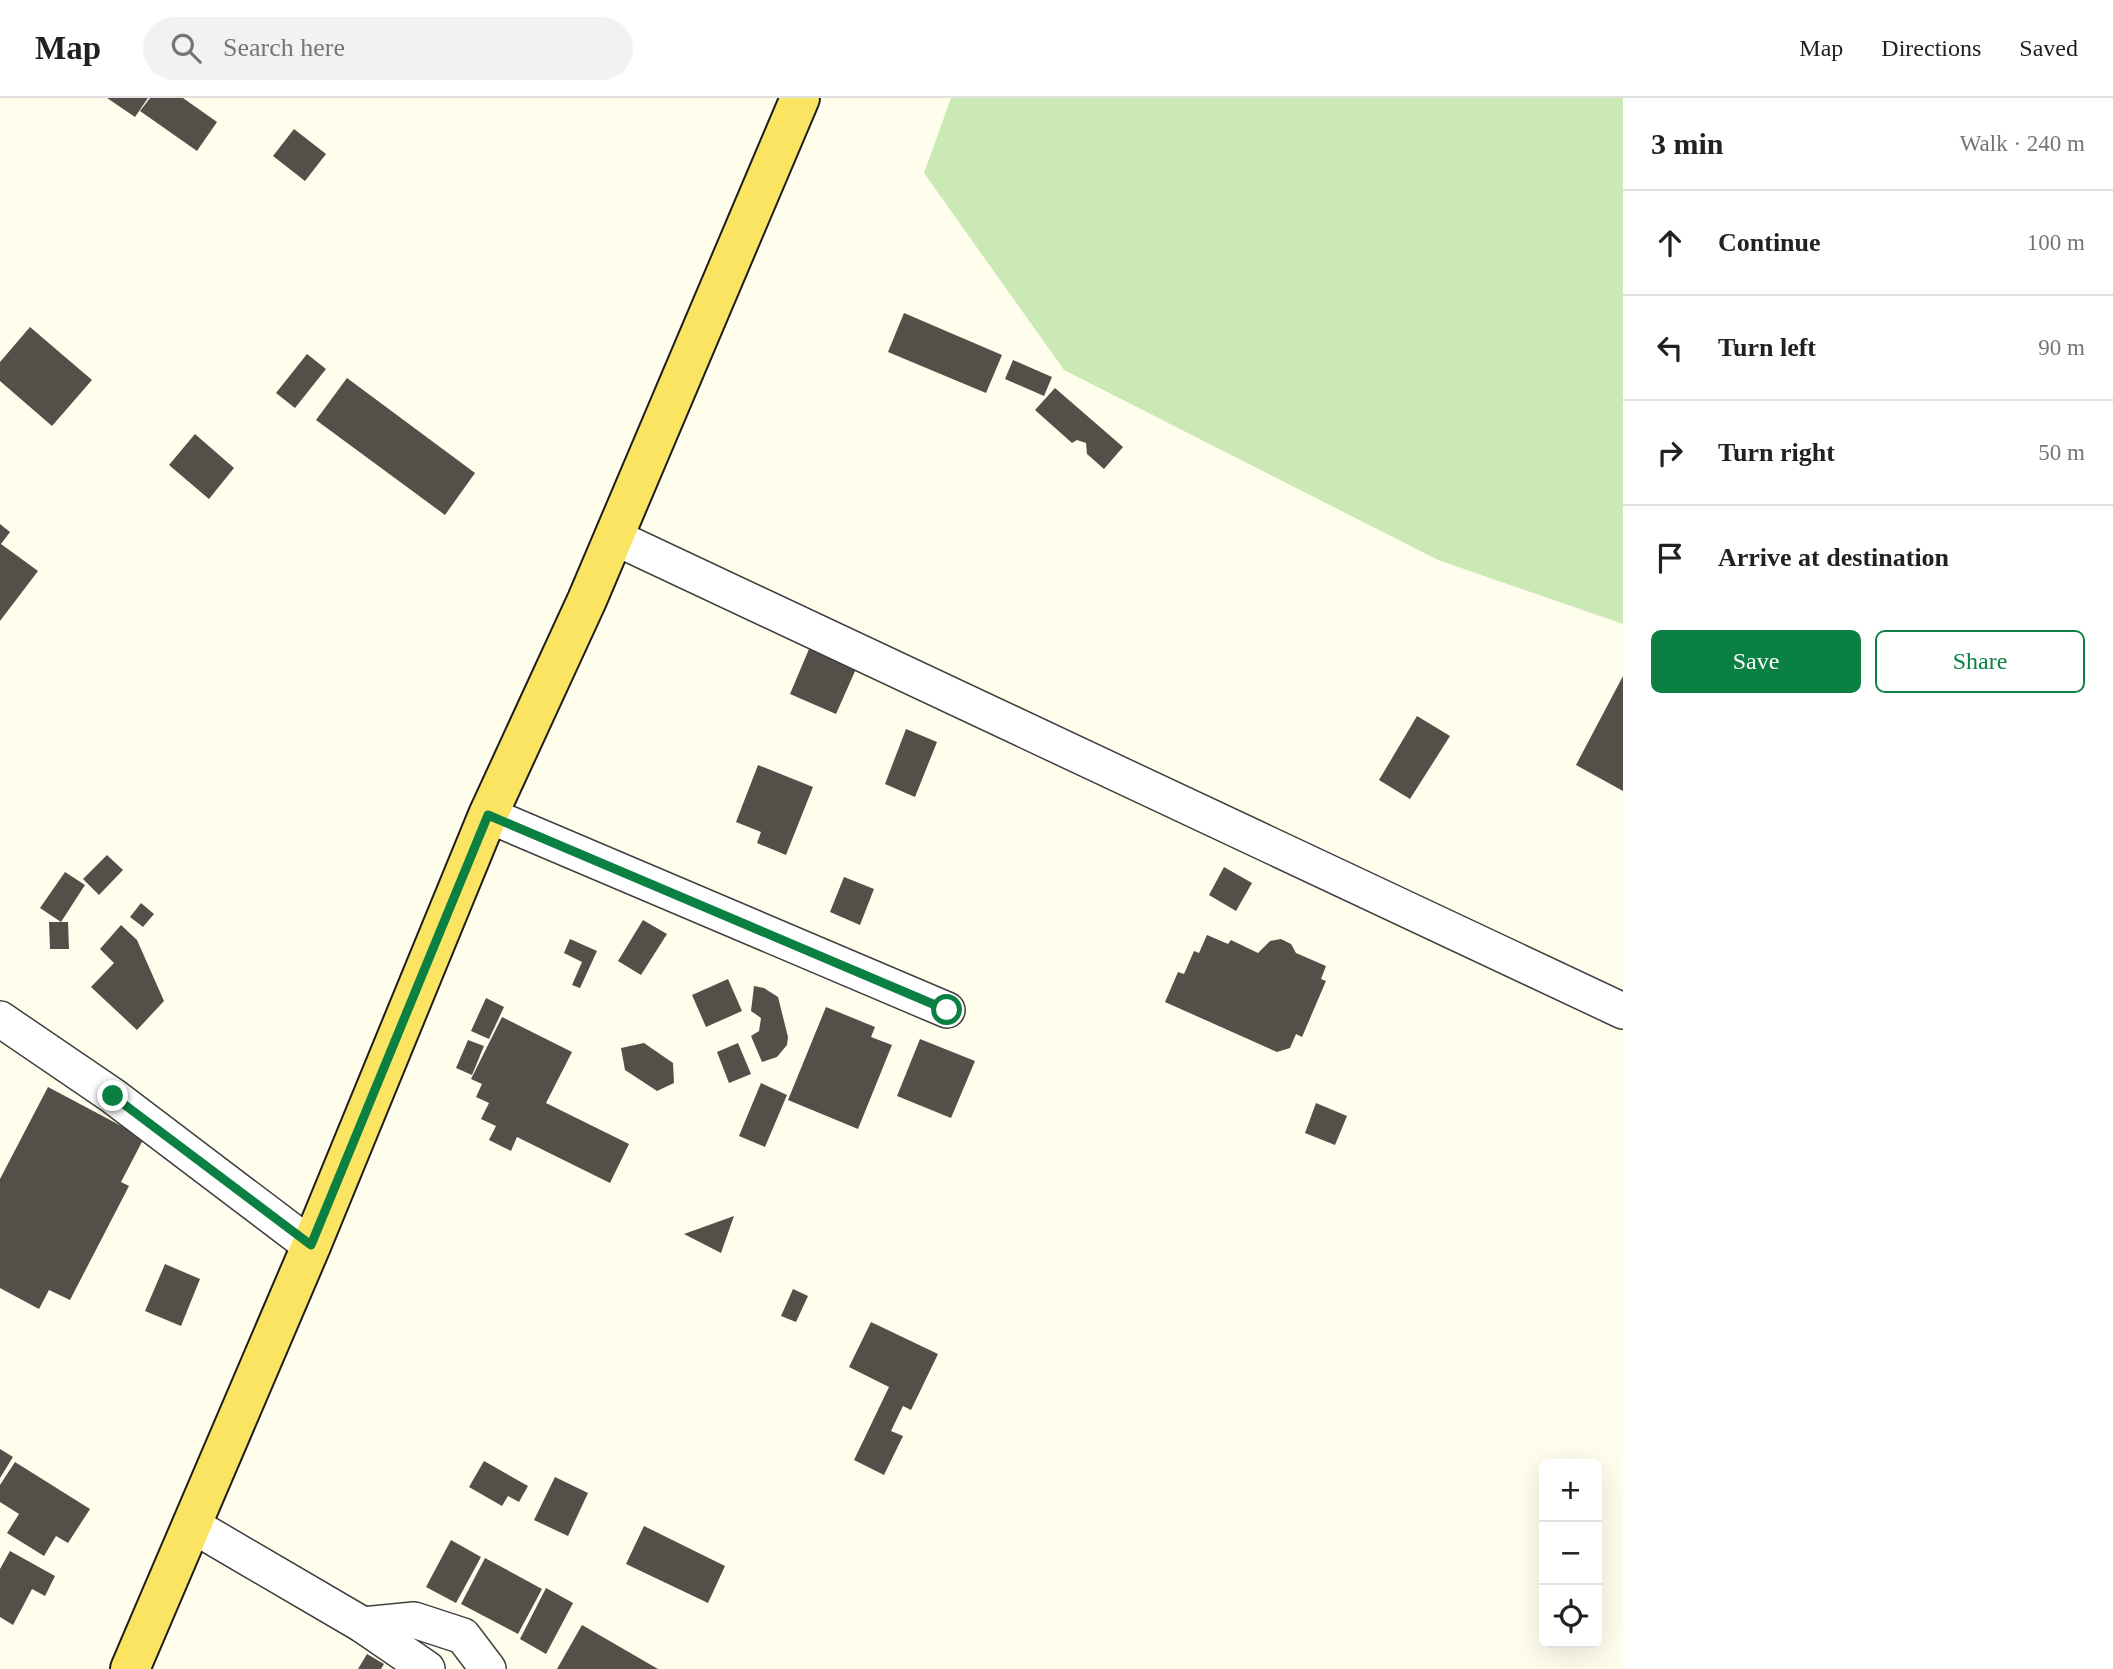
<!DOCTYPE html>
<meta charset="utf-8">
<style>
:root{--surface:#fff;--page:#f2f2f2;--text:#202124;--muted:#757577;--line:#e0e0e0;--accent:#0b8043}
body{margin:0;font-family:"Times New Roman",serif;background:var(--page);color:var(--text)}
.controls{position:absolute;right:21px;bottom:21px;display:grid;overflow:hidden;border-radius:10px;box-shadow:0 7px 28px #0002}
.controls button{width:63px;height:63px;display:grid;place-items:center;padding:0;border:0;border-bottom:2px solid var(--line);background:var(--surface);color:var(--text);font:35px sans-serif}
.stop{position:absolute;width:21px;height:21px;margin:-16px;border:5px solid #0b8043;border-radius:50%;background:#fff}
.stop.end{background:#0b8043;border-color:#fff;box-shadow:0 2px 7px #0008}
.list{margin:0;padding:0;list-style:none}
h2{display:flex;justify-content:space-between;align-items:center;height:91px;margin:0;padding:0 28px;font-size:30px}
h2 small{font-size:23px;font-weight:400;color:var(--muted)}
.list li{display:grid;grid-template-columns:46px 1fr auto;gap:21px;align-items:center;box-sizing:border-box;height:105px;padding:0 28px;border-top:2px solid var(--line)}
.list b{display:block;font-size:26px;white-space:nowrap}
.list em{font-size:23px;font-style:normal;color:var(--muted)}
.actions{display:flex;gap:14px;padding:21px 28px}
.actions a{flex:1;padding:16px 0;border:2px solid var(--accent);border-radius:10px;text-align:center;font-size:24px;color:var(--accent)}
.actions .main{background:var(--accent);color:#fff}
.icon{flex:none;width:38px;height:38px;fill:none;stroke:currentColor;stroke-width:2;stroke-linecap:round;stroke-linejoin:round}
.map{position:relative;flex:none;width:1623px;height:1571px;overflow:hidden}
header{display:flex;align-items:center;gap:42px;box-sizing:border-box;height:98px;padding:0 35px;background:var(--surface);border-bottom:2px solid var(--line)}
header strong{font-size:33px}
nav{display:flex;gap:38px;margin-inline-start:auto;font-size:24px}
.search{width:490px;height:63px;background:var(--page);display:flex;align-items:center;gap:18px;box-sizing:border-box;padding:0 24px;border-radius:38px;color:var(--muted);font-size:26px}
main{display:flex}
aside{flex:1;background:var(--surface)}
.map>svg:first-child{display:block}
.green{fill:#cbe9b5}
.building{fill:#554f49}
.lines{fill:none;stroke-linecap:round;stroke-linejoin:round}
.street-casing{stroke:#3f3f3f;stroke-width:38}
.primary-casing{stroke:#1d1d1d;stroke-width:42}
.street{stroke:#fff;stroke-width:35}
.primary{stroke:#fae461;stroke-width:38}
.route{stroke:#0b8043;stroke-width:9}
</style>
<header>
<strong>Map</strong>
<div class="search"><svg class="icon" aria-label="search" viewBox="0 0 24 24"><circle cx="10" cy="10" r="6"/><path d="M15 15l6 6"/></svg>Search here</div>
<nav><a>Map</a><a>Directions</a><a>Saved</a></nav>
</header>
<main>
<div class="map">
<svg width="1623" height="1571" viewBox="0 0 1623 1571">
<rect width="100%" height="100%" fill="#fffdec"/>
<!-- green -->
<path class="green" d="M951,0H1623V526L1438,462L1064,272L924,75Z"/>
<!-- building -->
<g class="building">
<path d="M107,0H148L135,19Z"/>
<path d="M150,0H183L217,24L197,53L140,13Z"/>
<path d="M294,31L326,56L305,83L273,58Z"/>
<path d="M904,215L1002,257L986,295L888,254Z"/>
<path d="M30,229L92,282L52,328L0,283V264Z"/>
<path d="M307,256L326,271L295,310L276,295Z"/>
<path d="M1013,262L1052,279L1044,298L1005,281Z"/>
<path d="M347,280L475,375L445,417L316,322Z"/>
<path d="M1055,290L1123,349L1104,371L1087,356L1086,345L1077,342L1072,345L1035,312Z"/>
<path d="M195,336L234,370L209,401L169,367Z"/>
<path d="M0,426L10,434L1,446L38,473L0,523Z"/>
<path d="M809,551L856,571L836,616L790,596Z"/>
<path d="M1623,578V693L1576,667Z"/>
<path d="M1417,618L1450,638L1410,701L1379,682Z"/>
<path d="M906,631L937,644L915,699L885,686Z"/>
<path d="M758,667L813,689L786,757L757,745L761,734L736,724Z"/>
<path d="M107,757L123,772L99,797L83,781Z"/>
<path d="M1224,769L1252,785L1236,813L1209,797Z"/>
<path d="M65,774L85,787L61,824L40,810Z"/>
<path d="M844,779L874,791L860,827L830,814Z"/>
<path d="M141,805L154,816L143,829L130,819Z"/>
<path d="M643,822L667,836L641,877L618,863Z"/>
<path d="M49,824H68L69,851H50Z"/>
<path d="M121,827L137,842L164,903L137,932L91,889L114,865L100,851Z"/>
<path d="M1207,837L1228,846L1231,842L1258,855L1270,843L1281,841L1291,846L1296,855L1326,868L1321,881L1326,883L1302,939L1296,936L1290,950L1277,954L1165,904L1178,874L1184,876L1194,853L1199,855Z"/>
<path d="M570,841L597,853L580,890L572,887L582,864L564,855Z"/>
<path d="M728,881L742,913L706,929L692,897Z"/>
<path d="M754,888L764,890L778,899L788,939L787,947L777,959L762,964L751,938L759,933L761,920L751,913Z"/>
<path d="M486,900L504,909L489,941L471,933Z"/>
<path d="M826,909L875,929L871,939L892,947L858,1031L788,1002Z"/>
<path d="M502,919L572,954L546,1005L629,1046L610,1085L517,1039L511,1053L489,1042L496,1028L481,1021L489,1005L476,999L482,986L471,981Z"/>
<path d="M920,941L975,963L951,1020L897,998Z"/>
<path d="M468,942L484,948L472,977L456,970Z"/>
<path d="M644,945L673,965L674,985L657,993L625,972L621,950Z"/>
<path d="M738,945L751,976L729,985L717,954Z"/>
<path d="M761,985L787,997L765,1049L739,1038Z"/>
<path d="M48,989L144,1040L121,1084L129,1088L70,1202L49,1192L39,1211L0,1190V1081Z"/>
<path d="M1316,1005L1347,1018L1335,1047L1305,1035Z"/>
<path d="M734,1118L721,1155L684,1136Z"/>
<path d="M165,1166L200,1181L181,1228L145,1213Z"/>
<path d="M793,1191L808,1198L796,1224L781,1218Z"/>
<path d="M871,1224L938,1256L911,1312L903,1308L891,1333L903,1338L884,1377L854,1362L889,1289L849,1269Z"/>
<path d="M0,1351L13,1359L0,1380Z"/>
<path d="M484,1363L528,1388L519,1404L508,1398L502,1408L469,1389Z"/>
<path d="M15,1364L90,1411L68,1445L56,1438L44,1458L7,1435L19,1416L0,1404V1387Z"/>
<path d="M555,1379L588,1395L568,1438L534,1422Z"/>
<path d="M644,1428L725,1468L708,1505L626,1466Z"/>
<path d="M451,1442L481,1459L456,1505L426,1489Z"/>
<path d="M10,1453L55,1478L45,1498L32,1491L13,1527L0,1519V1471Z"/>
<path d="M485,1460L542,1491L518,1536L461,1506Z"/>
<path d="M546,1490L573,1505L546,1556L520,1541Z"/>
<path d="M582,1527L658,1571H557Z"/>
<path d="M367,1556L384,1566L381,1571H358Z"/>
</g>
<g class="lines">
<defs>
<g id="street">
<path d="M614,439L1623,913"/>
<path d="M488,717L947,912"/>
<path d="M0,921L113,998L311,1148"/>
<path d="M192,1427L363,1527L427,1571"/>
<path d="M363,1527L414,1522L463,1538L488,1571"/>
</g>
<path id="primary" d="M130,1571L311,1148L488,717L587,502L800,0"/>
</defs>
<!-- street casing -->
<use href="#street" class="street-casing"/>
<!-- primary casing -->
<use href="#primary" class="primary-casing"/>
<!-- street -->
<use href="#street" class="street"/>
<!-- primary -->
<use href="#primary" class="primary"/>
</g>
<g class="lines">
<!-- route -->
<path class="route" d="M113,998L311,1147L488,717L947,912"/>
</g>
</svg>
<div class="controls">
<button>+</button>
<button>−</button>
<button><svg class="icon" aria-label="locate" viewBox="0 0 24 24"><circle cx="12" cy="12" r="6"/><path d="M12 2v4M12 18v4M2 12h4M18 12h4"/></svg></button>
</div>
<div class="stop" style="left:947px;top:912px"></div>
<div class="stop end" style="left:113px;top:998px"></div>
</div>
<aside>
<h2>3 min<small>Walk · 240 m</small></h2>
<ul class="list">
<li><svg class="icon" aria-label="ahead" viewBox="0 0 24 24"><path d="M12 20V5M6 11l6-6 6 6"/></svg><div><b>Continue</b></div><em>100 m</em></li>
<li><svg class="icon" aria-label="left" viewBox="0 0 24 24"><path d="M17 20v-9H6M10 6l-5 5 5 5"/></svg><div><b>Turn left</b></div><em>90 m</em></li>
<li><svg class="icon" aria-label="right" viewBox="0 0 24 24"><path d="M7 20v-9h11M14 6l5 5-5 5"/></svg><div><b>Turn right</b></div><em>50 m</em></li>
<li><svg class="icon" aria-label="arrive" viewBox="0 0 24 24"><path d="M6 21V4h12l-3 4 3 4H6"/></svg><div><b>Arrive at destination</b></div></li>
</ul>
<div class="actions"><a class="main">Save</a><a>Share</a></div>
</aside>
</main>
